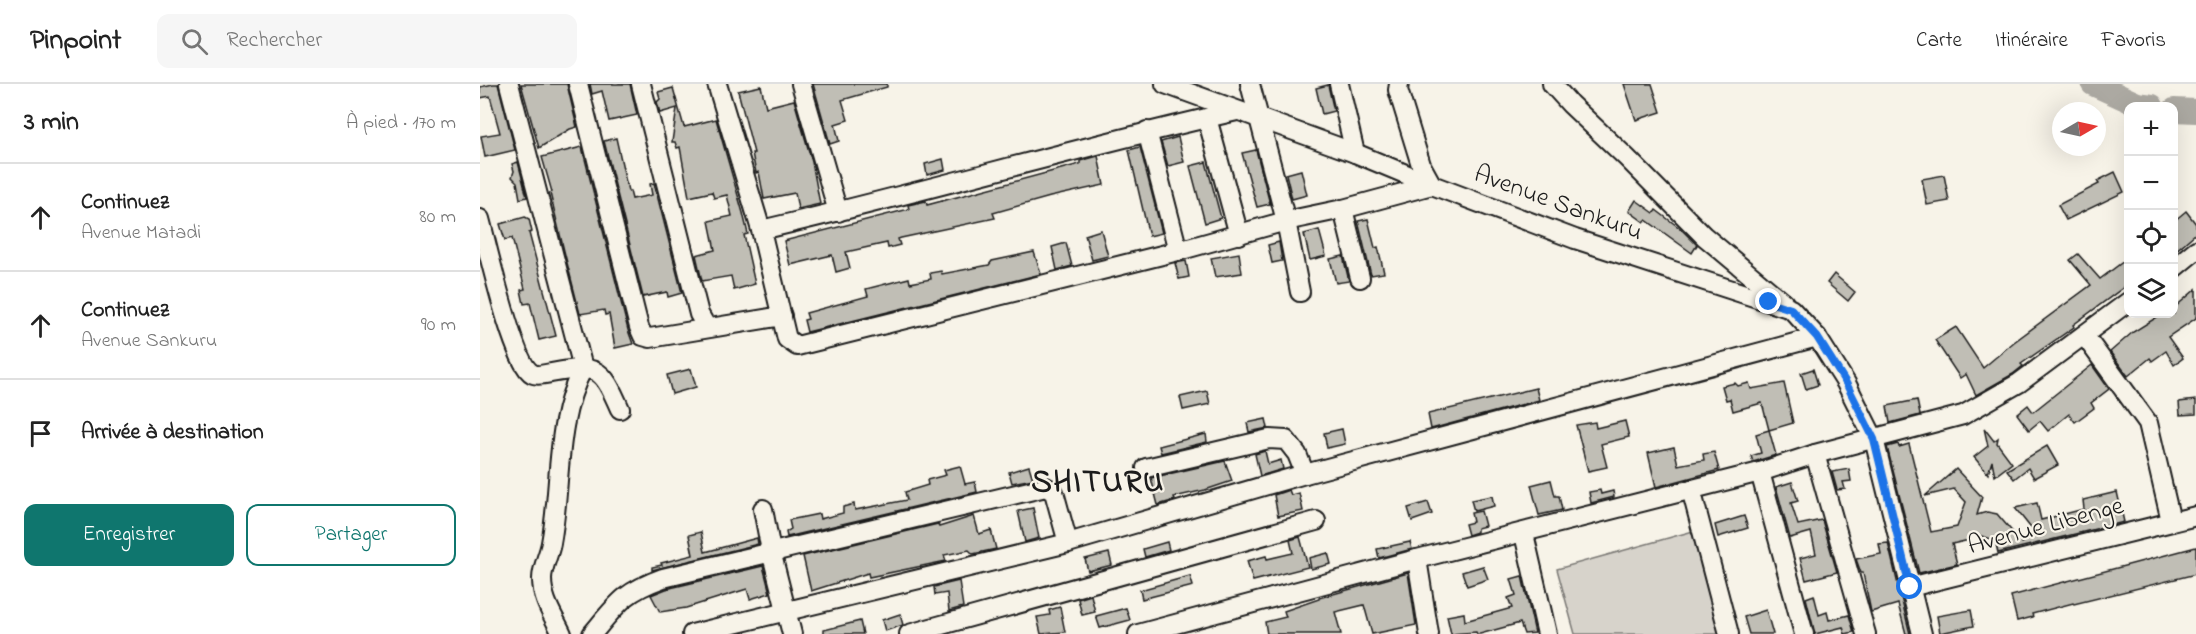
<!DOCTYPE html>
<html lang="fr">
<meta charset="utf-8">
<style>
:root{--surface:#fff;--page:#f6f6f6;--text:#222;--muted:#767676;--line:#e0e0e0;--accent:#0f766e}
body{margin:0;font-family:"Indie Flower",sans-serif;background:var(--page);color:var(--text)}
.controls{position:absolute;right:18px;top:18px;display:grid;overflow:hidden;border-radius:12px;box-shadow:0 6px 24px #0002}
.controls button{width:54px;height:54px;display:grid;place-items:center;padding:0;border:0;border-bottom:2px solid var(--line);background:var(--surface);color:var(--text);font:30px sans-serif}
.compass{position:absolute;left:1572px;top:18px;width:54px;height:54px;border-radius:50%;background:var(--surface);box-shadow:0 6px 24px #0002;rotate:81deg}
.stop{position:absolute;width:18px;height:18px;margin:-14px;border:4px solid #1a73e8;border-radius:50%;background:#fff}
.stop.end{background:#1a73e8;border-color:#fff;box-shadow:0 2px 6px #0008}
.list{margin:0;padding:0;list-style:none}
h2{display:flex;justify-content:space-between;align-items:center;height:78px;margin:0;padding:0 24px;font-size:26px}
h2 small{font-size:20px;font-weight:400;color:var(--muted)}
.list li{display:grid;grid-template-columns:39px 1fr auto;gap:18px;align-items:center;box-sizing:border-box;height:108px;padding:0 24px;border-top:2px solid var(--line)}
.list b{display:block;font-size:22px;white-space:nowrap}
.list p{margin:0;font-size:20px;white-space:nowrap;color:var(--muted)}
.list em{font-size:20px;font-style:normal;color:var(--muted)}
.actions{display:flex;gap:12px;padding:18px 24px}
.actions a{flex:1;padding:14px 0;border:2px solid var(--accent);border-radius:12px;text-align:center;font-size:21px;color:var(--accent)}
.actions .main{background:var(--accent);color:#fff}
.icon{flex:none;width:33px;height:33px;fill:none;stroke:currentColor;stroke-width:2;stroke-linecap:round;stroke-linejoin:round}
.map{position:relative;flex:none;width:1716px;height:550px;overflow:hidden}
header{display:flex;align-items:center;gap:36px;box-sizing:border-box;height:84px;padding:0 30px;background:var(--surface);border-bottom:2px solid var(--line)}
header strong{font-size:28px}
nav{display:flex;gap:33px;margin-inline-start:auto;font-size:21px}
.search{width:420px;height:54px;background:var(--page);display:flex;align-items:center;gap:15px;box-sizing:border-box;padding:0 21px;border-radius:12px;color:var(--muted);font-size:22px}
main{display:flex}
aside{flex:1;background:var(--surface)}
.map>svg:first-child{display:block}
.green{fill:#d7d3cb;stroke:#7a7874;stroke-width:1.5}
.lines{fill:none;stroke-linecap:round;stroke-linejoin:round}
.river{stroke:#aca9a2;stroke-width:24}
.building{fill:#c0beb5;stroke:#1c1c1c;stroke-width:1.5}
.minor-casing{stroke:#1c1c1c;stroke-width:22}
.minor{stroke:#f7f3e8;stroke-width:18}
.route{stroke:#1a73e8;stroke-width:8}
.labels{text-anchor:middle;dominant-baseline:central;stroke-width:4.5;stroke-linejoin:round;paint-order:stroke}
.street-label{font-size:26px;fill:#1c1c1c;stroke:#f7f3e8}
.district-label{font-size:32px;font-weight:bold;letter-spacing:1.5px;fill:#1c1c1c;stroke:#f7f3e8}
</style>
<header>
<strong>Pinpoint</strong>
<div class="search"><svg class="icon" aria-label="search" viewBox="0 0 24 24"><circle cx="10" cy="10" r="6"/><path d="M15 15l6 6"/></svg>Rechercher</div>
<nav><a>Carte</a><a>Itinéraire</a><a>Favoris</a></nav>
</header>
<main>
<aside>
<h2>3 min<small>À pied · 170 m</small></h2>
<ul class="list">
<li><svg class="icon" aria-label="ahead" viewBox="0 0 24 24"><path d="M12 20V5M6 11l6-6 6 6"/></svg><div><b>Continuez</b><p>Avenue Matadi</p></div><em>80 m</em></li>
<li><svg class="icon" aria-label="ahead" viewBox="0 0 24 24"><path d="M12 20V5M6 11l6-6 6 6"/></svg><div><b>Continuez</b><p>Avenue Sankuru</p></div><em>90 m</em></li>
<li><svg class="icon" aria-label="arrive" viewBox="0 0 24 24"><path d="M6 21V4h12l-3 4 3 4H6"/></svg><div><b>Arrivée à destination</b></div></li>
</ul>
<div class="actions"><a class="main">Enregistrer</a><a>Partager</a></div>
</aside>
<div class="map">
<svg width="1716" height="550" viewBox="0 0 1716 550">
<rect width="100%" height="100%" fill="#f7f3e8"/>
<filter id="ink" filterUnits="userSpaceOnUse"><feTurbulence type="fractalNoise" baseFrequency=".0167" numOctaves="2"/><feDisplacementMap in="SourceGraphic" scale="12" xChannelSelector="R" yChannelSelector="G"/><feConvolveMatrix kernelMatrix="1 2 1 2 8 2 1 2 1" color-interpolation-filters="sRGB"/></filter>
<g filter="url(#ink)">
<!-- green -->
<path class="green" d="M1217,446L1245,550H1095L1077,485Z"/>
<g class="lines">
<!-- river -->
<g class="river">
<path d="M1613,0L1657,20L1672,22"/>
<path d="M1694,26L1716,27"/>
</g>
</g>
<!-- building -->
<g class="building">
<path d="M13,0H18L35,66L5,73L1,52L20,49L10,12L0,14V3Z"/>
<path d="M41,0H87L97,43L90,45L59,64Z"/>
<path d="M110,0H150L157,31L129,37L122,7L112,10Z"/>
<path d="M333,0H407V3L362,16L368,36L355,40L359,57L350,60Z"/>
<path d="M1144,0H1172L1181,28L1156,36Z"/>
<path d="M848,1L854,27L842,30L836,4Z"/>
<path d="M281,2L286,23L314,16L332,78L340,120L318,125L315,109L284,115L279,88L276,89L272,69H274L258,7Z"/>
<path d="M193,4L204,43L236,35L263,129L268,150L264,151L275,200L254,206L251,192L222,197L216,171L235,166L229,137L252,132L247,111L234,114L232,108L209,113L200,63L197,64L195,58H192L197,24L180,29L177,18L180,15L178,8Z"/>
<path d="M698,53L704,78L688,82L681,58Z"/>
<path d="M136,54L148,107H150L152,115L172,111L170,100L174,99L202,209L188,213L187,208L163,213L124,57Z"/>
<path d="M102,63L148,246L153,260L135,264L129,230L125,231L124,226L100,230L84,167L70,109L72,108L62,73Z"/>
<path d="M660,63L682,149L669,152L649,66Z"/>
<path d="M776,66L790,120L777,123L762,69Z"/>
<path d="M618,72L624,101L570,113L513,129L515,134L421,154L418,155L420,161L408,164L407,159L366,168L370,184L356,188L352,171L310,181L304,157L429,125L428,121L446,117L447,121L581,85L600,80V77Z"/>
<path d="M463,75L465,86L447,91L445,80Z"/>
<path d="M38,78L47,113L40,115L37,98L32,93L34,87L32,80Z"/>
<path d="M726,78L741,134L725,139L710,82Z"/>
<path d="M821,86L827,111L812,115L806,90Z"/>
<path d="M1635,88L1644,108L1586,136L1578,121L1619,100L1617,97Z"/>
<path d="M1464,91L1469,117L1447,121L1442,95Z"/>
<path d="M1156,116L1174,129L1176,126L1201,145L1217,161L1212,169L1166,136L1164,138L1149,127Z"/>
<path d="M1706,127L1716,140V149L1694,168V137Z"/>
<path d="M45,133L49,135L52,148L49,149L76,252L59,256L50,219L44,220L41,206L45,205L32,154L25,156L20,140Z"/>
<path d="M888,135L895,164L898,163L904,189L891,191L878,137Z"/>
<path d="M621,146L628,172L612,176L605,151Z"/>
<path d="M839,146L846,172L830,176L824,150Z"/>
<path d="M799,158L802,177L792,179L788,161Z"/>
<path d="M586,159L592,182L577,186L572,163Z"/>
<path d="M554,168L561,190L327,248L324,236L328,235L326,229L388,212L386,205L429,194L430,199L451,195L450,189L461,187L462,190L509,181L512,177Z"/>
<path d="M759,169L762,189L735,193L731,174Z"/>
<path d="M1598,170L1620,195L1648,174V200L1593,241L1594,243L1541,280L1543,282L1533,290L1496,311L1486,290L1480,294L1455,256L1476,243L1503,284L1534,258L1611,201L1590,176Z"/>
<path d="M863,172L869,197L856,199L850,175Z"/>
<path d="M706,177L709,193L699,195L695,179Z"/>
<path d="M1354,190L1375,208L1368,217L1347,199Z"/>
<path d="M1716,205V234L1688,253L1703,274L1694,281L1686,267L1672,277L1670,274L1648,292L1630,268L1653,248L1682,230H1694V224Z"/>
<path d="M1612,281L1629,305L1611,319L1614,324L1595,338L1589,330L1568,347L1560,337L1549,346L1537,330L1548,321L1553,328Z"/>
<path d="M211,285L216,303L192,310L187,291Z"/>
<path d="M1333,285L1338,301L1326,305L1321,289Z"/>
<path d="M1255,299L1258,302L1269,299L1271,305L1304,299L1313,339L1289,346L1282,319L1253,327L1250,315L1246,316L1242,302Z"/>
<path d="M1056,304L1059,316L951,345L948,330Z"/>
<path d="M727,307L730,320L703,326L700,313Z"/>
<path d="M1437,316L1440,331L1410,339L1407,322Z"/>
<path d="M1716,316V330L1700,331L1699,318Z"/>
<path d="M786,335L788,344L769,348L767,339Z"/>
<path d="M1145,337L1149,353L1121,360L1127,383L1108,387L1096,341L1115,338L1116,344Z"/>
<path d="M1504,344L1514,357L1518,354L1517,359L1532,379L1515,392L1512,377L1508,390L1494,373L1508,362Z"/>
<path d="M862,345L865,360L847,364L844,349Z"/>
<path d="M1289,346L1296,371L1273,378L1271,372L1281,369L1276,350Z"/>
<path d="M726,350L727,358L681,369L679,362Z"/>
<path d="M1418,360L1419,363L1429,360L1451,448L1477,443L1486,418L1474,405L1445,412L1476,385L1502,413L1497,431L1507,428L1517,430L1542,459L1554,448L1535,424L1557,419L1561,436L1604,425L1603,416L1637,408L1644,438L1518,469L1515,456L1491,449L1489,456L1472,460L1477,480L1439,489L1407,363Z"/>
<path d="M1567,362L1578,381L1554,394L1548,384L1534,395L1527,386Z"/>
<path d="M1194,363L1198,381L1224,376L1223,370L1234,368L1239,386L1176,403L1168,369Z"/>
<path d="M785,367L788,380L801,376L803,385L780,392L775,370Z"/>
<path d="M745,377L752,397L725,406L694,413L695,416L678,421L671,394Z"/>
<path d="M480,382L485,400L495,398L497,408L307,453L306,448L311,445L309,436L339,430L340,435L363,429V423L374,420L375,426L427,416L425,408L448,401L447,396L466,391L464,386Z"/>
<path d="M549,382L553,395L532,399L529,388Z"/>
<path d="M1369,385L1371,397L1363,398L1365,405L1357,406L1352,388Z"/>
<path d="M1071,396L1075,412H1079L1082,426L1059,431L1051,401Z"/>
<path d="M1312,398L1318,417L1311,419L1318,441L1342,436L1357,488L1326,496L1320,474L1336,470L1331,448L1310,454L1296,403Z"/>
<path d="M809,406L811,411L819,409L823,427L798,432L794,411Z"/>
<path d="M1120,406L1121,410L1133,407L1134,413L1111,419L1109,408Z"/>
<path d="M1012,412L1014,422L994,427L991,416Z"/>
<path d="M948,418L952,430L932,437L928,424Z"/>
<path d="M553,424L559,454L545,458L538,427Z"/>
<path d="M1001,427L1005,442L997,444V448L988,451L985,440L993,438L991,429Z"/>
<path d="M494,432L499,450L511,446L516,465L493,470L489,466L464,471L466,477L389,493L388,489L331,507L323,472L458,440L459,443Z"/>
<path d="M1264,432L1268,444L1238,453L1235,441Z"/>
<path d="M221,448L225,468L277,454L278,460L172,486V483L182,481L181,479L213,471L209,451Z"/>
<path d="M820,453L828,483L773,497L767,477L786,472L787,475L813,469L810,456Z"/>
<path d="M687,458L689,466L665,473L663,465Z"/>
<path d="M930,458L932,465L899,474L897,465Z"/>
<path d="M1408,459L1419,505L1430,550H1426L1418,520L1391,528L1383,489H1381L1376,475L1401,470L1399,460Z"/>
<path d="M1716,463V490L1594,520L1593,519L1552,530L1553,533L1537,537L1531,512Z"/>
<path d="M629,469L632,481L608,487L605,475Z"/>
<path d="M848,469L851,480L831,485L829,474Z"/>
<path d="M283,482L290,509L270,515L267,505L206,524L180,528L171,511L186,505Z"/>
<path d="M1003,482L1008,495L987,502L982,488Z"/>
<path d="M928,489L936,541L892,550L884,521L855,528L861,550H787L785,538L806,533L804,527L839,515V514Z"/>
<path d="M710,492L713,502L662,515L660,506Z"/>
<path d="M1042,492L1055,549L1044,550L1040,539L1000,550H997L996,548L971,550L967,532L984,529L985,537L1032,524L1028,514L1036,511L1031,495Z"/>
<path d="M479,497L483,523L469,527L467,509L455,511L454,503Z"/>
<path d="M611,511L615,528L602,531L598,515Z"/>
<path d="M1334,511L1339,531L1347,528L1349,536L1369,531L1374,548L1365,550L1363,543L1335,550L1326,514Z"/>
<path d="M580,523L585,548L561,550L557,533L570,531L569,526Z"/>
<path d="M646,524L650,536L620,544L616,532Z"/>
<path d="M1286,526L1293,550H1269L1264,533Z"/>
<path d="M1491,526L1494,542L1460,549L1457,532Z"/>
<path d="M420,530L423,541L405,547L402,536Z"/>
<path d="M380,537L383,550H344V546Z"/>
</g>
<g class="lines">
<defs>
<g id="minor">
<path d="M29,0L103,284C74,339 82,400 71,459C69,471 62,483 62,495C62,516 73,531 82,550"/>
<path d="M98,0L159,243L163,252L170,254L302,232"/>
<path d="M161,0L219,230L227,244"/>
<path d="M237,0L281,146L307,255L317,262L698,167L806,137L863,125L952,101L941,81L918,6L919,0"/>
<path d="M321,0L358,128"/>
<path d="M685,0L875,69L952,101L1095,155L1311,225L1337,253L1366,299L1394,355L1442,550"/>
<path d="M770,0L806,137L820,208"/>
<path d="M859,0L875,69"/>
<path d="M1072,0L1090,20L1147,74L1224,152L1304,219"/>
<path d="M727,34L759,151"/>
<path d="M667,47L698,167"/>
<path d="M863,125L880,194"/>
<path d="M0,135C7,160 33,281 53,290C57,292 66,290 71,289C117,281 121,281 140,325"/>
<path d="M281,146C441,109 597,63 757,27"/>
<path d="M1694,184L1716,166"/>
<path d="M1604,251L1668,339L1691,437"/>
<path d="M1335,370L1386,550"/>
<path d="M666,384L789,355L806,356L817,370L825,390"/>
<path d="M1280,388L1324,550"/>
<path d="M1211,405L1249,550"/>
<path d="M283,425L291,467L312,550"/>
<path d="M1044,450L1067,550"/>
<path d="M937,475L949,550"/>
<path d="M1430,503L1716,432"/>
<path d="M112,550C138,519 144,508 183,494L566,403L574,408L588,459"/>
<path d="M212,550L588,459L825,390L1337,253"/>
<path d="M429,550L836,437"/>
<path d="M658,550L937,475L1280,388L1335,370L1483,331L1539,299L1648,218"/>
</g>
</defs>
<!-- minor casing -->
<use href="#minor" class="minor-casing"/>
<!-- minor -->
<use href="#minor" class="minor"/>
</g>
</g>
<g class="lines" filter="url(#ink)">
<!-- route -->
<path class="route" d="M1289,218L1311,225L1337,253L1366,299L1394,355L1430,503"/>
</g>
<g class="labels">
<!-- street labels -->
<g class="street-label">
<text transform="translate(1078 120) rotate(20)">Avenue Sankuru</text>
<text transform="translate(1566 443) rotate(-15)">Avenue Libenge</text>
</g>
<!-- district labels -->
<g class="district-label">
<text x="618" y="399">SHITURU</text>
</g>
</g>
</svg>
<div class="controls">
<button>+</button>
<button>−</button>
<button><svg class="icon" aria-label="locate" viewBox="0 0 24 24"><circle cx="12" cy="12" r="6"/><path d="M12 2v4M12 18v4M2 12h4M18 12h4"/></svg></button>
<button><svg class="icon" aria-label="layers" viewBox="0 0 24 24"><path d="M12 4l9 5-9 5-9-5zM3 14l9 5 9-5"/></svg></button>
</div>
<svg class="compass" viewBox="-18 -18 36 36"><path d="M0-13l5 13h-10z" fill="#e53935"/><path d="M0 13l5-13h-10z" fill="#767676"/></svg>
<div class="stop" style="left:1430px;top:503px"></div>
<div class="stop end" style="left:1289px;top:218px"></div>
</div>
</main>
